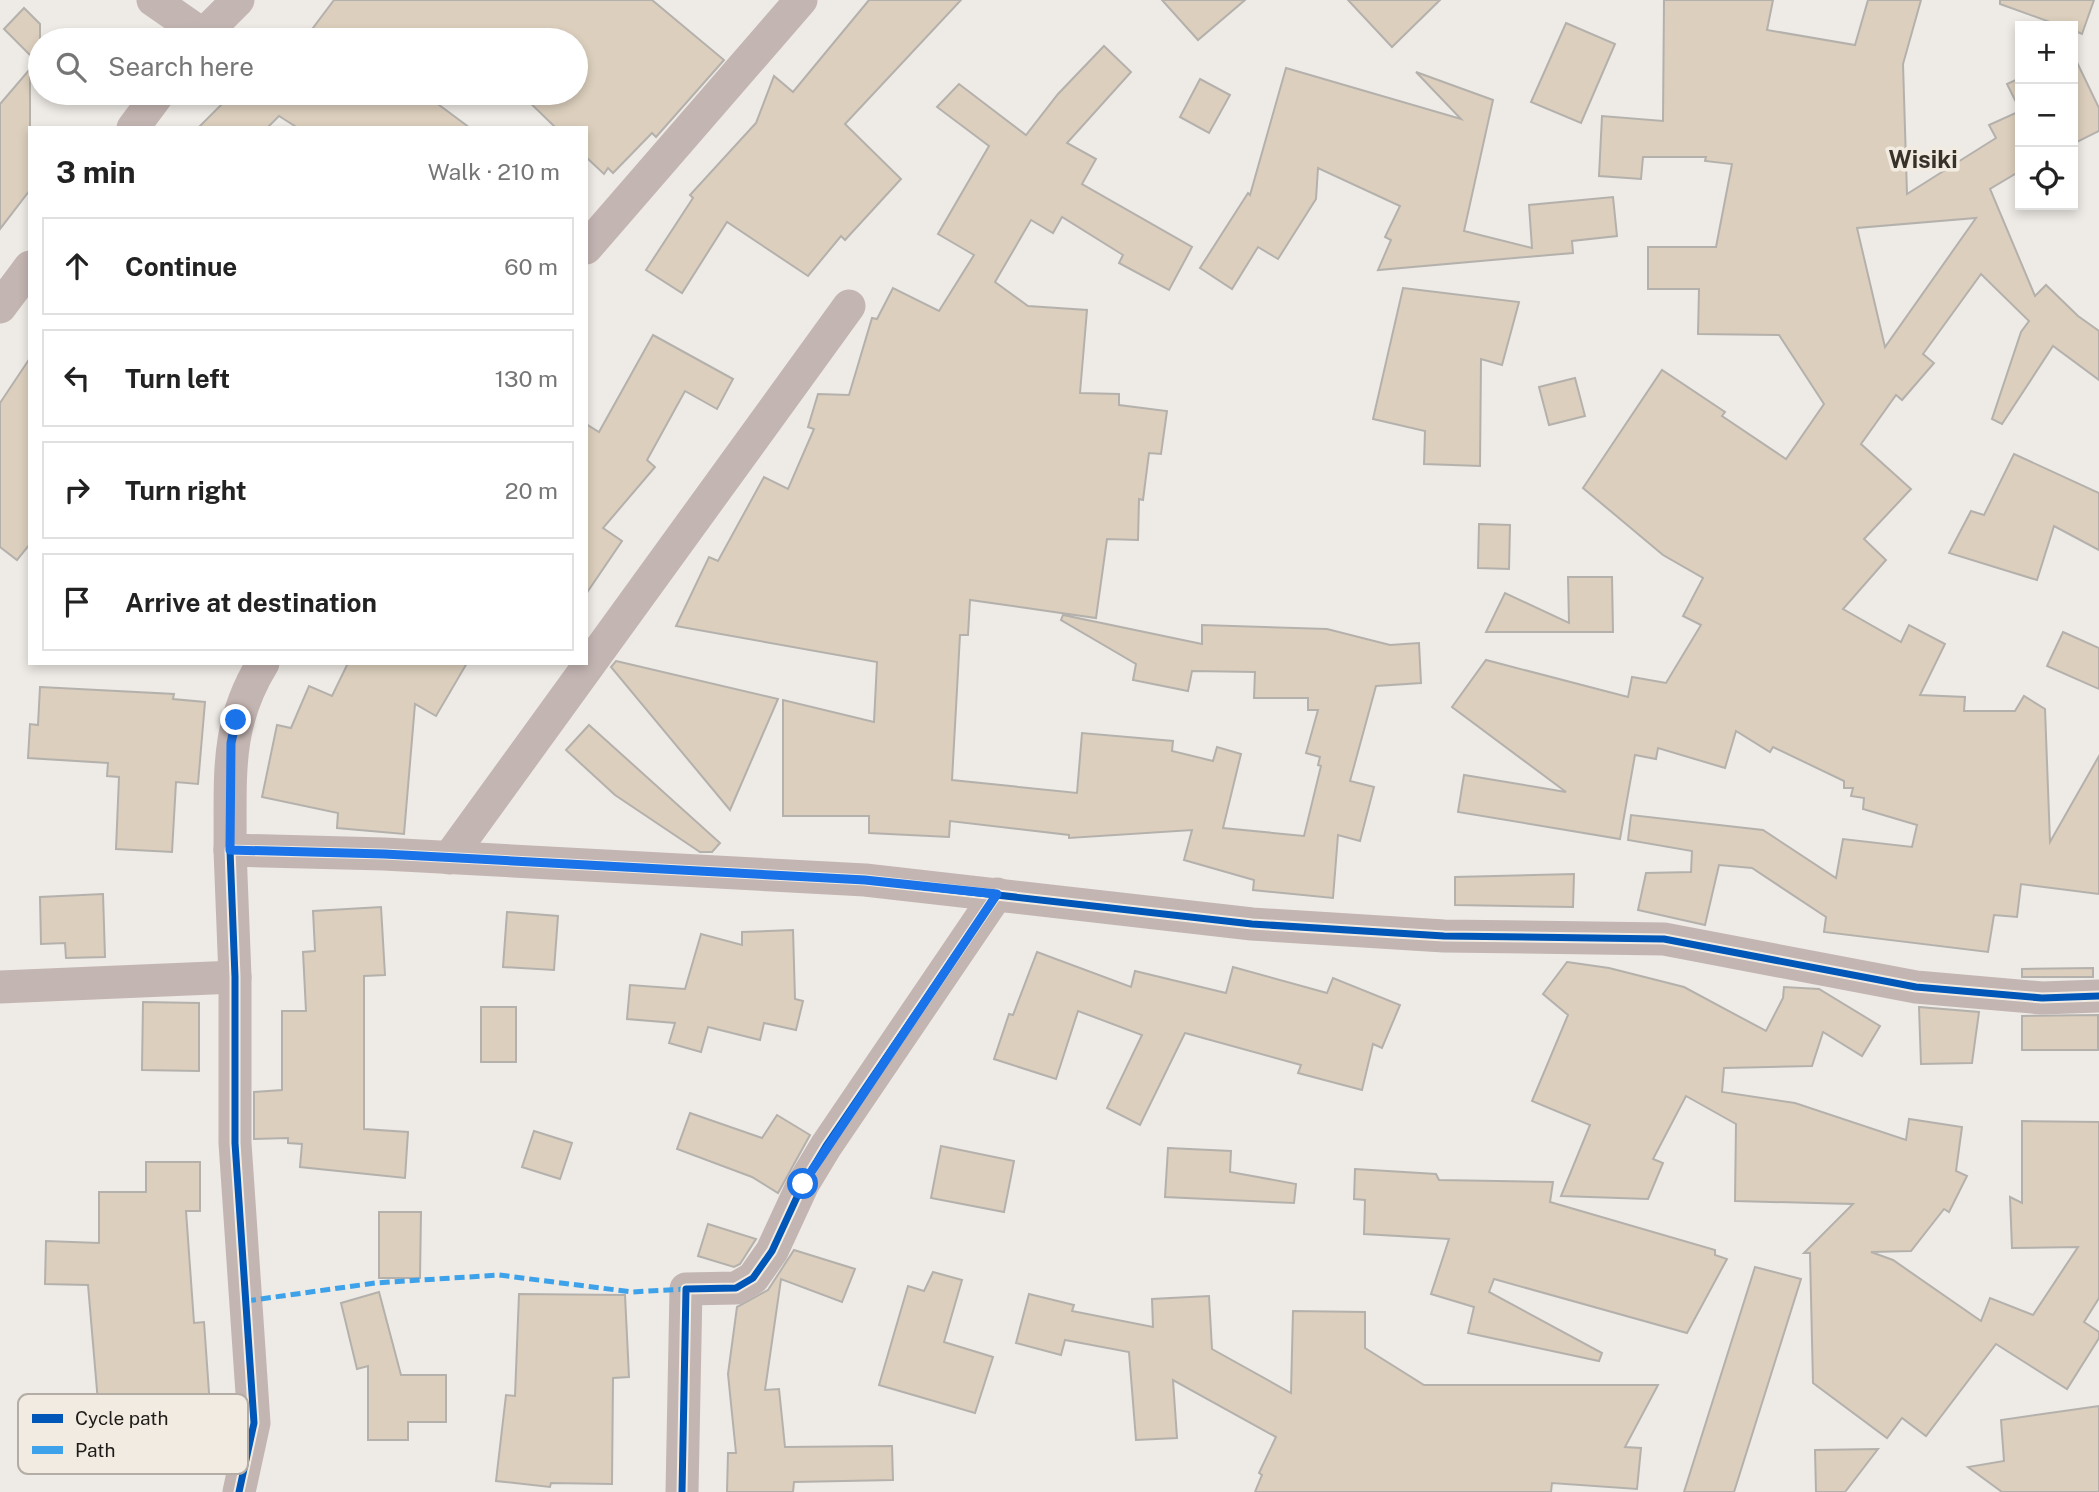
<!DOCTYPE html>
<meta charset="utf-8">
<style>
:root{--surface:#fff;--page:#f6f6f6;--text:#222;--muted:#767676;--line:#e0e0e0}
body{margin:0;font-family:"Public Sans",sans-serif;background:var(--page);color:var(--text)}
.controls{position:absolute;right:21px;top:21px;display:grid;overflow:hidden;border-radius:0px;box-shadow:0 4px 10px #0003}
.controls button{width:63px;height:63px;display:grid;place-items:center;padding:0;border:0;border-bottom:2px solid var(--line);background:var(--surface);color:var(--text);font:35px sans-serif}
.stop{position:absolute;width:21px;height:21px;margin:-16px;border:5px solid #1a73e8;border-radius:50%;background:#fff}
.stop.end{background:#1a73e8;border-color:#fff;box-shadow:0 2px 7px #0008}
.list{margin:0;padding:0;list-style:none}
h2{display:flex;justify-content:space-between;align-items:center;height:91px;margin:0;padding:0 28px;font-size:30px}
h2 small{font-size:23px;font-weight:400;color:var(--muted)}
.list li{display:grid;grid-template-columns:46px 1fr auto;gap:21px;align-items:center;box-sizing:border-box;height:98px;margin:0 14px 14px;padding:0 14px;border:2px solid var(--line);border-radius:0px}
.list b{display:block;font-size:26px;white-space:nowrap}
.list em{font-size:23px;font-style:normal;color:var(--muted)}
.icon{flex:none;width:38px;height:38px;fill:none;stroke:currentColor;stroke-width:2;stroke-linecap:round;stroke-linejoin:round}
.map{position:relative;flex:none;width:2099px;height:1492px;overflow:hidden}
.search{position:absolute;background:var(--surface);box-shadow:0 4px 10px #0003;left:28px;top:28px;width:560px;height:77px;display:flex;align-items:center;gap:18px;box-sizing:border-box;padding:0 24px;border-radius:38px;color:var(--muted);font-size:26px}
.panel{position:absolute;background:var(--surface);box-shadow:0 4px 10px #0003;left:28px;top:126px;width:560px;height:539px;border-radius:0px}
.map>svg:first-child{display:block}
.building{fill:#dccfbd;stroke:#b4b1ad;stroke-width:2;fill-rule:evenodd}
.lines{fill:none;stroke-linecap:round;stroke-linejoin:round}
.street{stroke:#c3b5b2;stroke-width:33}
.quiet{stroke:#3da2ea;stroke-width:5;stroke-dasharray:10 5;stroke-linecap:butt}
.cycleway-casing{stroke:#f2ebe1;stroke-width:11}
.cycleway{stroke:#0057b8;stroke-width:7}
.route{stroke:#1a73e8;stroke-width:9}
.labels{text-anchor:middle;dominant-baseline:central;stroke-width:7;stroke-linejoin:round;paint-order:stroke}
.quarter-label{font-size:24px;font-weight:bold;fill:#37312a;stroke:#f2ebe1}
.key{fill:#f2ebe1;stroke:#b3ada5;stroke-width:2}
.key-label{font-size:19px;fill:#1f1c19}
</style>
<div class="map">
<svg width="2099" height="1492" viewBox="0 0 2099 1492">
<rect width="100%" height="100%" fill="#eeeae5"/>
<!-- building -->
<g class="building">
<path d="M334,0H652L724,60L656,137L652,133L613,173L608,168L604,174L586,157V128H556L520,93H576V40H466L462,36L459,40H304Z"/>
<path d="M869,0H961L845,124L901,179L845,240L841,236L808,276L727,222L682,293L646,270L693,198L690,195L756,123L774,76L793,92Z"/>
<path d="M1162,0H1245L1198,40Z"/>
<path d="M1348,0H1440L1392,47Z"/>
<path d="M1664,0H1773L1767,30L1855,45L1868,0H1921L1903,64L1907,194L1996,138L1989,125L2020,111V171L1990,189L2035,296L2046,285L2078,316L2099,331V380L2053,346L2002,424L1992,419L2021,332L2029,321L1981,274L1923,354L1934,363L1902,400L1896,395L1861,444L1911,489L1864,539L1886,560L1843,609L1901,642L1909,625L1945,644L1920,695L1965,697L1964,711H2015L2024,696L2045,709L2050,842L2099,756V894L2021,884L2017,917L1994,915L1988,952L1824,932L1826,917L1752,868L1719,865L1705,925L1638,910L1646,873L1691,872L1692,851L1628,840L1631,815L1763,830L1836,878L1843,839L1912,847L1917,825L1863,809L1864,798L1851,796L1853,788H1844V781L1773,747L1770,752L1736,731L1725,768L1658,748L1656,759L1635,755L1620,839L1458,812L1464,775L1566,792L1452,707L1486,660L1628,697L1632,677L1666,683L1701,625L1683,616L1703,578L1663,555L1583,488L1662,370L1725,412L1722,416L1786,459L1824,404L1779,335L1698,334L1699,289H1648V247H1716L1732,164L1705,161L1706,157H1643L1641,179L1599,176L1602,116L1663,121ZM1976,218L1885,347L1857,228Z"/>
<path d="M2000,0H2094L2082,34L2073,30V26H2061L2000,4Z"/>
<path d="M24,8L40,24V65L4,29Z"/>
<path d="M1566,23L1615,44L1581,123L1531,102Z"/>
<path d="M1104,46L1131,72L1067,143L1096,159L1082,184L1192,247L1169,290L1119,263L1123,255L1062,217L1053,233L1031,220L995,282L1028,306L1087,310L1080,393L1119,394V405L1167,411L1161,454L1149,453L1143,500L1139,499L1138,540L1107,539L1096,618L970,600L968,635H960L952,780L1077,793L1082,733L1173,741L1172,751L1213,761L1217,747L1241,754L1223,828L1304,836L1321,766L1318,765L1320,757L1306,753L1318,710H1308V698H1254L1255,672L1192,671L1188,691L1133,680L1136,664L1061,620L1063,615L1202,644V625L1327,629L1390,645L1419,643L1421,683L1376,686L1350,781L1374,787L1360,841L1338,835L1333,898L1253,890L1254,880L1184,860L1192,830L1069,838V835L950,821L949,837L869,833V816H783V700L874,722L877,662L676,626L709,557L718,561L764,477L788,489L814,429L808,427L818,394L849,395L872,318L877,319L893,288L939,311L974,255L938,234L989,146L937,107L959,84L1026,135L1058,94Z"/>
<path d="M2073,54L2099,108V131L2073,144Z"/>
<path d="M1286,68L1461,119L1416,72L1493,100L1464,231L1532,248L1529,205L1613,197L1617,236L1572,241L1573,253L1378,270L1391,240L1385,237L1400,206L1318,168L1316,199L1278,259L1258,247L1232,289L1200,268L1248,193L1250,195Z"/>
<path d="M30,69V190L0,229V104Z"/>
<path d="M2020,78V110L2007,84Z"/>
<path d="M1200,79L1230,95L1209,133L1180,117Z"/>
<path d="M233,93H423L470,128H298L279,116L267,128H198Z"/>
<path d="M1403,288L1519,302L1502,365L1481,359L1480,466L1424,464L1425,431L1373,419Z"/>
<path d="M653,335L733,379L717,409L685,391L647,460L655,467L603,528L622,541L586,594V424L599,432Z"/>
<path d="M30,358V544L17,560L0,547V403Z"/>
<path d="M1575,378L1585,416L1549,425L1539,387Z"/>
<path d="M2014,454L2099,493V550L2054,526L2037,580L1949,553L1971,511L1984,515Z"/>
<path d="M1479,524L1510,525L1509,569L1478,568Z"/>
<path d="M1568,577H1612L1613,632H1486L1505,593L1569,623Z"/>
<path d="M2063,632L2099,648V689L2047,666Z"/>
<path d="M616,661L778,699L730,810L611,667Z"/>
<path d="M348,663H467L436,716L415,704L404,834L337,828L338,813L262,797L277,725L291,728L309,686L332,696Z"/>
<path d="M40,687L174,694L173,699L205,702L198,784L176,782L172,852L116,849L119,777L107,776L108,763L28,758L30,724L38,725Z"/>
<path d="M589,725L720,843L712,852H700L615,795L566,750Z"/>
<path d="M1574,874L1573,907L1455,905V877Z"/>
<path d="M103,894L105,957L66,958L65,943L41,944L40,897Z"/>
<path d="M381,907L385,975L364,976V1129L408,1132L405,1178L300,1167L302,1144L288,1143V1138L254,1139V1092L282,1090V1011H306L303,952L315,951L313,911Z"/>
<path d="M507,912L558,916L554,970L503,967Z"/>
<path d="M793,930L795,999L803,1001L796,1030L764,1023L760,1040L708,1027L701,1052L669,1043L675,1023L627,1019L630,985L685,989L701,934L742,945V932Z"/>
<path d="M1037,952L1131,987L1135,971L1226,993L1233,967L1327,993L1333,978L1400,1005L1382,1048L1373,1044L1362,1090L1298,1073L1301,1065L1185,1033L1140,1125L1107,1108L1142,1035L1078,1011L1056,1079L994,1059L1009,1014L1013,1015Z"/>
<path d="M1567,962L1609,968L1684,987L1766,1031L1783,998L1784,987L1819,989L1880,1026L1862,1056L1823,1032L1812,1066L1724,1068L1722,1092L1795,1103L1906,1140L1909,1119L1962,1127L1956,1171L1967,1176L1949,1212L1944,1209L1911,1251L1871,1252L1893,1260L1981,1321L1990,1298L2033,1315L2078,1247L2012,1248L2010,1197L2022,1203V1121L2099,1122V1298L2084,1322L2099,1332V1338L2067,1389L1996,1344L1926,1436L1902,1418L1887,1438L1813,1383L1810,1253H1804L1853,1204L1735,1201L1736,1124L1686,1096L1653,1159L1663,1163L1648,1199L1561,1196L1590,1125L1532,1101L1568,1015L1543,994Z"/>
<path d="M2093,968V977H2022V969Z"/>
<path d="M143,1002L199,1003V1071L142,1070Z"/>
<rect x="481" y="1007" width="35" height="55"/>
<path d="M1919,1007L1979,1012L1972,1063L1921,1064Z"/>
<path d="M2098,1015V1050H2022V1016Z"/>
<path d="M690,1113L762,1138L777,1115L810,1135L778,1193L752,1177L677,1149Z"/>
<path d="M534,1131L572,1143L560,1179L522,1167Z"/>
<path d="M941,1146L1014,1161L1004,1212L931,1198Z"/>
<path d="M1168,1148L1231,1151L1230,1172L1296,1184L1294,1203L1165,1197Z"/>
<path d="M146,1162H200V1211H186L194,1323L204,1322L212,1435L148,1439L149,1446L102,1449L88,1285L45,1284L46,1241L99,1243V1192H146Z"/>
<path d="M1355,1169L1436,1174L1439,1180L1553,1182L1550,1202L1715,1250V1255L1727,1259L1687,1333L1494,1279L1489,1292L1602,1353L1599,1361L1468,1333L1474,1307L1431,1294L1449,1239L1364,1234L1365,1200L1354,1199Z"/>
<path d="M379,1212H421L420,1278H379Z"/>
<path d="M708,1224L756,1239L740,1264L734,1267L698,1256Z"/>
<path d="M794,1250L855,1269L842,1302L781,1279L765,1390L779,1389L785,1447L892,1446L893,1480L794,1482L793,1492H727L728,1453H736L728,1374L737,1307L768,1290Z"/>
<path d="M1755,1267L1801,1279L1734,1492H1684Z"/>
<path d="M933,1272L962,1280L944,1342L993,1357L975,1413L879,1385L908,1286L924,1291Z"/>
<path d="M379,1292L401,1375H446V1422H408V1440H368V1366L357,1369L341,1303Z"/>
<path d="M519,1294L625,1295L629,1377L613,1378L612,1484L551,1483L550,1487L496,1481L506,1395L515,1396Z"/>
<path d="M1029,1294L1074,1305L1072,1311L1153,1327L1152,1299L1209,1296L1212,1349L1291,1393L1293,1311L1365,1312V1348L1424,1385H1658L1625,1447L1641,1448L1637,1489L1552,1483L1551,1492H1255L1262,1475L1259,1473L1276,1437L1173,1380L1177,1438L1136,1440L1129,1352L1065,1340L1061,1355L1016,1343Z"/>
<path d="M2099,1406V1492H2002L1968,1467L2004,1461L2001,1420Z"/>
<path d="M1878,1449L1845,1492H1816L1815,1450Z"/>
</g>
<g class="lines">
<!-- street -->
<g class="street">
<path d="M153,0L202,34"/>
<path d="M198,40L238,0"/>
<path d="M133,128L159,93"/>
<path d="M586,248L801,0"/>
<path d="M0,307L30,267"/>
<path d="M230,850C231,778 224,726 263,663"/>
<path d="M449,858L849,306"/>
<path d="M0,987L235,977"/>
<path d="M239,1492L254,1423L235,1143V977L230,850L384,854L865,880L1252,924L1444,936L1664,939L1916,987L2042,998L2099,996"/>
<path d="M682,1492L686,1289L736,1288L753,1278L772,1251L803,1184L826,1146L997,894"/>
</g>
<!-- quiet -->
<path class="quiet" d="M246,1301L375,1283L499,1275L632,1292L686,1289"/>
<defs>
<g id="cycleway">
<path d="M239,1492L254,1423L235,1143V977L230,850L384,854L865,880L1252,924L1444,936L1664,939L1916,987L2042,998L2099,996"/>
<path d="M682,1492L686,1289L736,1288L753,1278L772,1251L803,1184L826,1146L997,894"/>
</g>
</defs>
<!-- cycleway casing -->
<use href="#cycleway" class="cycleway-casing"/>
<!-- cycleway -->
<use href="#cycleway" class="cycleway"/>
</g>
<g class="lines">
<!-- route -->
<path class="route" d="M236,720L231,743L230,850L384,854L865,880L997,894L803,1184"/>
</g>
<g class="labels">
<!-- quarter labels -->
<g class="quarter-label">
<text x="1923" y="159">Wisiki</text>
</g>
</g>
<!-- legend -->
<rect x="18" y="1394" width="230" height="80" rx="10" class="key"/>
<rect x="32" y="1414" width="31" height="9" fill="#0057b8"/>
<rect x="32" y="1446" width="31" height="8" fill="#3da2ea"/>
<g class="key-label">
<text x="75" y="1425">Cycle path</text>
<text x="75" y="1457">Path</text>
</g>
</svg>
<div class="controls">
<button>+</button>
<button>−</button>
<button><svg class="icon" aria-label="locate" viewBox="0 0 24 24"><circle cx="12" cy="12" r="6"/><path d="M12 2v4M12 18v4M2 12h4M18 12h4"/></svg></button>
</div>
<div class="stop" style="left:803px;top:1184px"></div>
<div class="stop end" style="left:236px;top:720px"></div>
<div class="search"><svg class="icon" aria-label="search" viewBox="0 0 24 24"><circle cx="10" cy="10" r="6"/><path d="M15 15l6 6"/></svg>Search here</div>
<section class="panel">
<h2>3 min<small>Walk · 210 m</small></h2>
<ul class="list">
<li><svg class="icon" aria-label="ahead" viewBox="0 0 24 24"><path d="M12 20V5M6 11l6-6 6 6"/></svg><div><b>Continue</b></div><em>60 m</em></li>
<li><svg class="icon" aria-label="left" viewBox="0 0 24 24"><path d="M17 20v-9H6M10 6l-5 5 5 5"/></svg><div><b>Turn left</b></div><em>130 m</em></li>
<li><svg class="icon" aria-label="right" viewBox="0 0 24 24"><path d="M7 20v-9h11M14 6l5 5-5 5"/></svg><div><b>Turn right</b></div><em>20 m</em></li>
<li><svg class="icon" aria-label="arrive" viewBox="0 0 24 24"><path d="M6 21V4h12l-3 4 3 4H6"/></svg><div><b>Arrive at destination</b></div></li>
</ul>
</section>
</div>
